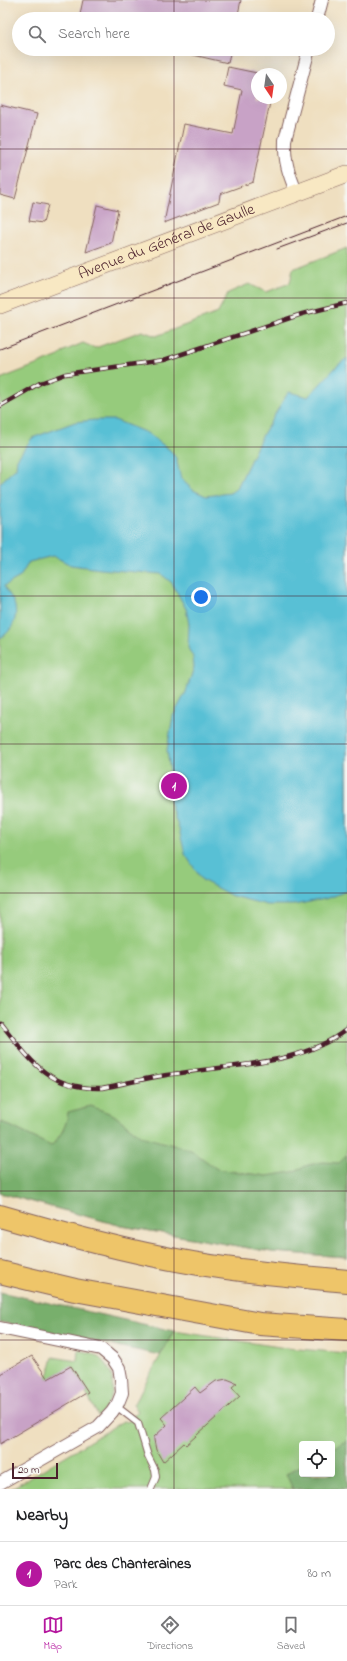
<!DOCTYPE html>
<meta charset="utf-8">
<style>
:root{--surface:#fff;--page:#f6f6f6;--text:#202124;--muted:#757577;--line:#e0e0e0;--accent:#b5179e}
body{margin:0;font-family:"Indie Flower",sans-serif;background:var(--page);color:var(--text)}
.controls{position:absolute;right:12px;bottom:12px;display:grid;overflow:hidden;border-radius:4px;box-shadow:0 4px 16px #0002}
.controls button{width:36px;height:36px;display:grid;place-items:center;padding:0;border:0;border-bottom:1px solid var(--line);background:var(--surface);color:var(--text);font:20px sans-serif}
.compass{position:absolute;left:251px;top:68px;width:36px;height:36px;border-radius:50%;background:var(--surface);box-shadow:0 4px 16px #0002;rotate:167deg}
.scale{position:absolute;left:12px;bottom:10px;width:46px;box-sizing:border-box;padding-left:4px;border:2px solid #4a1f2b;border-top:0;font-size:11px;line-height:14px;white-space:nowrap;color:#4a1f2b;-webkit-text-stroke:3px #f6f6f2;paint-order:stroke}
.you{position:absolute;left:201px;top:597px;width:14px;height:14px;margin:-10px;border:3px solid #fff;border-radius:50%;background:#1a73e8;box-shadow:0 0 0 6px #1a73e833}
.badge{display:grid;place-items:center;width:26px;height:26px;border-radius:50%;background:var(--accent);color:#fff;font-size:13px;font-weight:700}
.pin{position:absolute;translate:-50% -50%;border:2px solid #fff;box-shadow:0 1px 4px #0006}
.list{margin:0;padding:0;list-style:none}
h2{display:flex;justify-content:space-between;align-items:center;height:52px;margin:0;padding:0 16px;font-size:17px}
h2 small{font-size:13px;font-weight:400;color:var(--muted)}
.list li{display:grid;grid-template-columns:26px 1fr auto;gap:12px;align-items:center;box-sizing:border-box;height:64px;padding:0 16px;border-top:1px solid var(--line)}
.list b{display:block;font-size:15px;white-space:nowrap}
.list p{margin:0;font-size:13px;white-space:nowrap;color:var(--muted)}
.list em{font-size:13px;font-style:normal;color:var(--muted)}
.icon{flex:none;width:22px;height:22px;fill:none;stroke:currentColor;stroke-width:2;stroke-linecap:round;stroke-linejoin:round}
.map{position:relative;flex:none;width:347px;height:1489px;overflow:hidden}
.search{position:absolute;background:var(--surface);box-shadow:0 4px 16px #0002;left:12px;right:12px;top:12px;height:44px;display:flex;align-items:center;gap:10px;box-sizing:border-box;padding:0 14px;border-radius:22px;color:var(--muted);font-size:15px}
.sheet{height:116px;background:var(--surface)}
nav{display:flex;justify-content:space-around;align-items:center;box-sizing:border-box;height:56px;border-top:1px solid var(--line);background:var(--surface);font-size:11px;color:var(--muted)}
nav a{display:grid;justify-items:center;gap:2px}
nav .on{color:var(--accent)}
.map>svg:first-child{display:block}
.green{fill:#96cb7c;stroke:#707554;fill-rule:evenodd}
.forest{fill:#78af6c;stroke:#61674c}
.water{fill:#58c0d5;stroke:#517080}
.building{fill:#c8a2c6}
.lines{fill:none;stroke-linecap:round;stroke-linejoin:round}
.lane-casing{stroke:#84625f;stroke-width:8}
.street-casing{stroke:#84625f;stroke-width:14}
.secondary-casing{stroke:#84625f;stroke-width:18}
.highway-casing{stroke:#84625f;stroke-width:24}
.lane{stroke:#fff;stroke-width:6}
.street{stroke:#fff;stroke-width:12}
.secondary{stroke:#f8e8c3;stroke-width:17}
.highway{stroke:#eec569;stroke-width:22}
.tram{stroke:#4a1f2b;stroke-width:1}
.rail-casing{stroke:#4a1f2b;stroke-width:4.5}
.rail{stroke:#f6f6f2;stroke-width:3;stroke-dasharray:9;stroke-linecap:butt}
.grid{fill:none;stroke:#4a1f2b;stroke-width:1;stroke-opacity:0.55}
.labels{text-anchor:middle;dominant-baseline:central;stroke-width:4;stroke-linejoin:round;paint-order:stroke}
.street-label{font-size:16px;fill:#4a1f2b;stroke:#f6f6f2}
</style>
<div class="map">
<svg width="347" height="1489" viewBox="0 0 347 1489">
<rect width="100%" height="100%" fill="#f6f6f2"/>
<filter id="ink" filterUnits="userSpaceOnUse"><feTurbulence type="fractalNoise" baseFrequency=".025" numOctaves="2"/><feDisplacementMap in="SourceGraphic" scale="8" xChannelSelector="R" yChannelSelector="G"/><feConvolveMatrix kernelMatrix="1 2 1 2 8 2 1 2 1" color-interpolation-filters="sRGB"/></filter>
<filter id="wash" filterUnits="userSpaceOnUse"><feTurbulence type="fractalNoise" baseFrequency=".012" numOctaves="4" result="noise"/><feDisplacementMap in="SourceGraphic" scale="16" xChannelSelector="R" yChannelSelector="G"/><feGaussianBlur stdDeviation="0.9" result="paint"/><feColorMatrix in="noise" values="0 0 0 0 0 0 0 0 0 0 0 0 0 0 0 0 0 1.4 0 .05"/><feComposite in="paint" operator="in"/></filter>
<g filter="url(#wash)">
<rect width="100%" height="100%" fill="#efdfc0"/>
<!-- green -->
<g class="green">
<path d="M347,248V1257L272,1252L122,1226L0,1193V379L59,356L64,351L83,343L95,348L142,331L156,336L218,313L228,293L249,284L266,292L269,291L290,283L293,269Z"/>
<path d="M174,1331L286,1348L347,1353V1489H11L123,1421L128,1422L138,1411L133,1405ZM302,1444H332V1474H302Z"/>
<path d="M78,1350C83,1351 89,1352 93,1354C119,1367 118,1399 98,1416L86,1393L88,1392L72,1366L48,1379L46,1377L49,1373L53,1357L77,1361Z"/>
</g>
<!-- forest -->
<g class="forest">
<path d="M91,1106L114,1115L141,1136L191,1150L217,1169L267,1176L292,1172L308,1165L323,1162L339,1163L347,1155V1257L272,1252L122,1226L0,1193V1121L51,1146C61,1136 67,1125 68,1112Z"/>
<path d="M0,1292L174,1331L160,1355L0,1322Z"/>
<path d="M347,1440V1461L345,1463L347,1465V1489H293L286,1474L302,1465V1474H332V1449Z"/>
</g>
<!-- water -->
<path class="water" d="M347,358V891L325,899L294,905H267L232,896L202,880L185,854L179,829L170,804V771L167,750L173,716L186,692L194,667L193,657L188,648L189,624L186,609L172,583L161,574L100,569L71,565L53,556L29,562L20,577L4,586C7,592 12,597 14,603C19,617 12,632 0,638V483L16,468L17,459L32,438L75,422L94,420H115L147,433L170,450L176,458L181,479L193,490L206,496L230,493L237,488L262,436L286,396L289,392L308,397L337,366Z"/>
<g id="blocks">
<!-- building -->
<g class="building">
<path d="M83,0H241L237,19H79Z"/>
<path d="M189,49H231L228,63L189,54Z"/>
<path d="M228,67L257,73V98H271L253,182L220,194L219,202L164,223L184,124L233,134L242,90L224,86Z"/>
<path d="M0,105L37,114L15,199L0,195Z"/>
<path d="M33,202L48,205L43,223L29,221Z"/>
<path d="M97,205L118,210L111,243L86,252Z"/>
<path d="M32,1356L48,1379L71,1366L88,1392L0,1444V1374Z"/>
<path d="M227,1379L237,1383L232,1387L240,1396L186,1445L184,1443L163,1462L156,1450L154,1440V1437L167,1425L161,1418L195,1387L200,1393L216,1381Z"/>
</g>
</g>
</g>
<g filter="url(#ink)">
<use href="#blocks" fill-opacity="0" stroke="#84625f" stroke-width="1"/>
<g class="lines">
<defs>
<path id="lane" d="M116,1406L138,1423L148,1456L155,1470L156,1477L151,1489"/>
<g id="street">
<path d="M317,19L322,0"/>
<path d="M297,194C289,174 284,162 285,140L309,49"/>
<path d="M0,1328L101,1349L113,1359L119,1368L121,1379L122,1393L118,1403L112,1412L98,1427L0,1483"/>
</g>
<g id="secondary">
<path id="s1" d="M0,305L347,174"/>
</g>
<g id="highway">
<path d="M0,1216C63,1234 128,1252 193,1263C244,1272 295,1276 347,1281"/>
<path d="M0,1272L75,1290L260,1324L347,1330"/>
</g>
</defs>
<!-- lane casing -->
<use href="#lane" class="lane-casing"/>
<!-- street casing -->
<use href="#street" class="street-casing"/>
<!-- secondary casing -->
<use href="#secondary" class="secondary-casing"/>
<!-- highway casing -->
<use href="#highway" class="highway-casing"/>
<!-- lane -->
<use href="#lane" class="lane"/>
<!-- street -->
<use href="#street" class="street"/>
<!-- secondary -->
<use href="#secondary" class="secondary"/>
<!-- highway -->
<use href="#highway" class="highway"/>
<!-- tram -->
<g class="tram">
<path d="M277,249L347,223"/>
<path d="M0,349L347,216"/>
</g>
<defs>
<g id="rail">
<path d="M0,406L40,383L65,374L164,360L302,314L347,303"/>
<path d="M0,1022C30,1060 48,1090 102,1088C128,1083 154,1076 181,1073C236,1064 302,1065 347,1029"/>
</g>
</defs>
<!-- rail casing -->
<use href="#rail" class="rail-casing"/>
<!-- rail -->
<use href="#rail" class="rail"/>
</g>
</g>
<!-- grid -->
<path class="grid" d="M174,0V19M174,49V1489M0,149H347M0,298H347M0,447H347M0,596H347M0,744H347M0,893H347M0,1042H347M0,1191H347M0,1340H347"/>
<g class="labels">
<!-- street labels -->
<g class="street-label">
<text stroke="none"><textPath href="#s1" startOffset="178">Avenue du Général de Gaulle</textPath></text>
</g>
</g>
</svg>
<div class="controls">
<button><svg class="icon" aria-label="locate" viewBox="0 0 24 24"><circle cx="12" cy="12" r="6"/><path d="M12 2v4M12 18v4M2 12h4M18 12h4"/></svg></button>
</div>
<svg class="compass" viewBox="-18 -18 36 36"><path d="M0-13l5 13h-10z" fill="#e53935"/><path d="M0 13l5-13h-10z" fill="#757577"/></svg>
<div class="scale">20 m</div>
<div class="you"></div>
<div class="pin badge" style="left:174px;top:786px">1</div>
<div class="search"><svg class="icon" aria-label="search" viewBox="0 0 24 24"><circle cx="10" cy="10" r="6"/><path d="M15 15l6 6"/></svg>Search here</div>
</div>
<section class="sheet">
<h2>Nearby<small></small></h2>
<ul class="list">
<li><span class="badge">1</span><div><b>Parc des Chanteraines</b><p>Park</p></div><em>80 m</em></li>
</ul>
</section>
<nav>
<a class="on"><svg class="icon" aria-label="map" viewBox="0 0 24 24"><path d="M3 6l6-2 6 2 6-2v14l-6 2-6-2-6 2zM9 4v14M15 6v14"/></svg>Map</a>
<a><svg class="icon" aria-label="directions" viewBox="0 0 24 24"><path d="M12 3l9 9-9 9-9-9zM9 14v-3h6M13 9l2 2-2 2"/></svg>Directions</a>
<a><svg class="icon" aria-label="saved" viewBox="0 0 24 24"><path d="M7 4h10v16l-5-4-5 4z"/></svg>Saved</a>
</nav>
